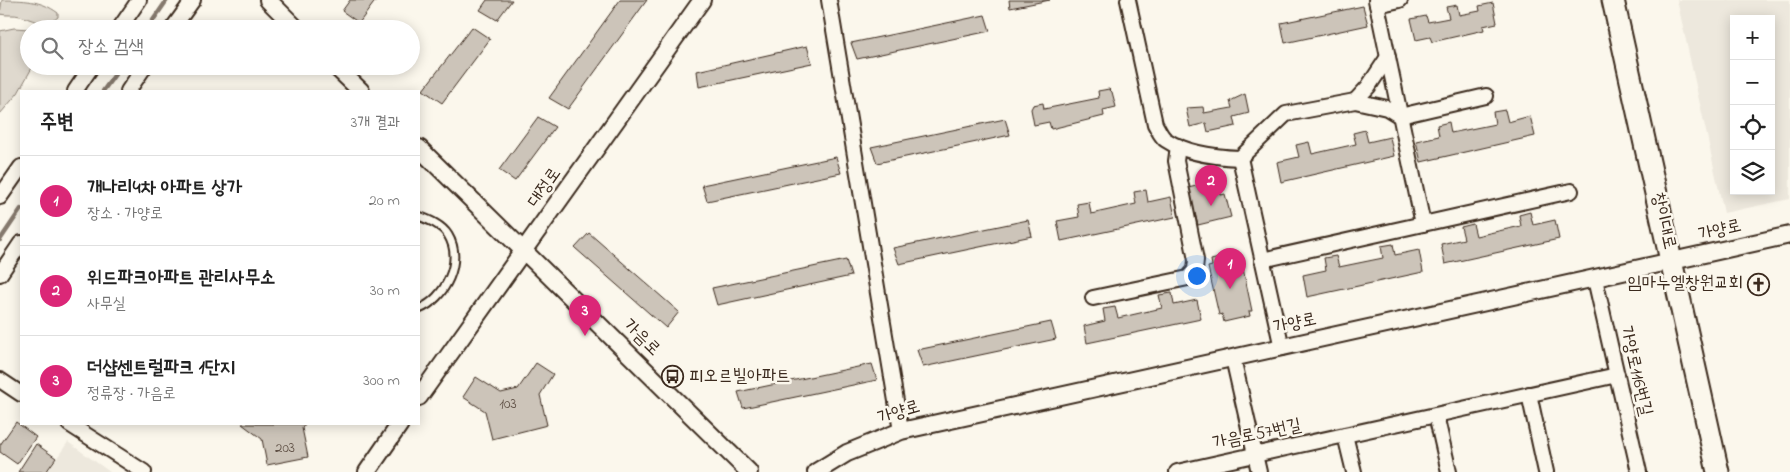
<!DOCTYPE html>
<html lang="ko">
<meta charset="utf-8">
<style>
:root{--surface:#fff;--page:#f2f2f2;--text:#222;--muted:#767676;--line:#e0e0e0;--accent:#db2777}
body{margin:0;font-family:"Indie Flower","Poor Story",sans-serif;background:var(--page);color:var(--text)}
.controls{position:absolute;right:15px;top:15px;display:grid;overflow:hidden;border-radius:0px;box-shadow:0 2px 12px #0003}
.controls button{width:45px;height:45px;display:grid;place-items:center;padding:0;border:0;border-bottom:1px solid var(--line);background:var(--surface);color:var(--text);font:25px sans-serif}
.you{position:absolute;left:1196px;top:275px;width:18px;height:18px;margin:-12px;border:4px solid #fff;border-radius:50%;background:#1a73e8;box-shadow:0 0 0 8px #1a73e833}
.badge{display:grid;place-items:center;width:32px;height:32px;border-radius:50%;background:var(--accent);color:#fff;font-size:16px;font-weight:700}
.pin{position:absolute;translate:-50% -41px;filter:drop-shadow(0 1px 2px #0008)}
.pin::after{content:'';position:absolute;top:26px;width:18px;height:15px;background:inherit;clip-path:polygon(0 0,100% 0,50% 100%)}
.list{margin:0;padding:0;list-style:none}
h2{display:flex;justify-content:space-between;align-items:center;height:65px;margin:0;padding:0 20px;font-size:21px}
h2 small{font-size:16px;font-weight:400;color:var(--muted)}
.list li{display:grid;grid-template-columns:32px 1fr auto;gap:15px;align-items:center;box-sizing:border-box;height:90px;padding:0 20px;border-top:1px solid var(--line)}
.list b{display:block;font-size:19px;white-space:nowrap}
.list p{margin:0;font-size:16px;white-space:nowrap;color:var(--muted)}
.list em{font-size:16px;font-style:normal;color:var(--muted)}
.icon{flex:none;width:28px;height:28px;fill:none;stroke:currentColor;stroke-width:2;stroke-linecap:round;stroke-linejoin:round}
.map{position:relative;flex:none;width:1790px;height:472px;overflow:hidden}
.search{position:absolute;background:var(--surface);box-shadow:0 2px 12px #0003;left:20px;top:20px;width:400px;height:55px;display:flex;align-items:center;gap:12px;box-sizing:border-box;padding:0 18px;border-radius:28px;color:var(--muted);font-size:19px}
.panel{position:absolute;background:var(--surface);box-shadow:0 2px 12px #0003;left:20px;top:90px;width:400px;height:335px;border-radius:0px}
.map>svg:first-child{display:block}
.built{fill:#ede8dd;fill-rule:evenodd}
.green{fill:#dfd9ce;stroke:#8d8276}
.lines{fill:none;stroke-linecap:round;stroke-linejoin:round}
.stream{stroke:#85796d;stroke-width:4.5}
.building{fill:#ccc4b9;stroke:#3b2a1e}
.service-casing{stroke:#3b2a1e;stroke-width:11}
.minor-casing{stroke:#3b2a1e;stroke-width:18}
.tertiary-casing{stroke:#3b2a1e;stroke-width:20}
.primary-casing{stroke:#3b2a1e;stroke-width:25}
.service{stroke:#fbf7ec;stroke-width:7}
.minor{stroke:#fbf7ec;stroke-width:14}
.tertiary{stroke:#fbf7ec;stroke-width:16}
.primary{stroke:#fbf7ec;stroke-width:21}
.labels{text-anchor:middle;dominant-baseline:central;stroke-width:5;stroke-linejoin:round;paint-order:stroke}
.number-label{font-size:15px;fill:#5f5045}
.street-label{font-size:18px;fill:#3b2a1e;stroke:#fbf7ec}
.poi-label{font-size:18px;fill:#3b2a1e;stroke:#fbf7ec;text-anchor:end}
</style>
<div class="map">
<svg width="1790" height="472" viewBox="0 0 1790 472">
<rect width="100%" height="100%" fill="#fbf7ec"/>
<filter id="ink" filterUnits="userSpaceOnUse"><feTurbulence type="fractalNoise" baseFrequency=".02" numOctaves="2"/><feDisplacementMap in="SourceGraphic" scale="10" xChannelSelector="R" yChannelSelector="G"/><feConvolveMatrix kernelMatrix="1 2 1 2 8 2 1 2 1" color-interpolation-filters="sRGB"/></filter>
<g filter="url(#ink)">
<!-- built -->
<g class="built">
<path d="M1677,0H1790V199L1724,213ZM1734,19H1771V191H1734Z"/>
<path d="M68,442L110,472H47Z"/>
</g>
<!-- green -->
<g class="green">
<path d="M2,0C23,0 41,0 58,13V17C45,28 34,20 20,16C14,14 7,16 0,14Z"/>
<path d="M14,28L29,29V66H33L18,93L0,114V31Z"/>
</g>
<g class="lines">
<!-- stream -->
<g class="stream">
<path d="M147,29L167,0"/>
<path d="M103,91L121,66"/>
<path d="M0,240L21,209"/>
</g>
</g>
<!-- building -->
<g class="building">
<path d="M350,0H376L359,23L342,11Z"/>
<path d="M487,0H512L497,20L480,10Z"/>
<path d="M620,0H647L568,109L549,98Z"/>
<path d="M1009,0H1050L1010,8Z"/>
<path d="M1493,3L1497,23L1483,26L1484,30L1432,42L1430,37L1416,40L1411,19L1426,16L1428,22L1449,18L1446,7L1457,5L1459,15L1480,11L1479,6Z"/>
<path d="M1363,6L1368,25L1285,43L1281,23Z"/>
<path d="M985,15L990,31L857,59L851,43Z"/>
<path d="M472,27L490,39L442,103L423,90Z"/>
<path d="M807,46L812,63L699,87L697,71Z"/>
<path d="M1109,89L1112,92L1116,107L1103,110L1104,116L1051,129L1049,122L1034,125L1031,109L1033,105L1043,103L1044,109L1099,98L1098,91Z"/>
<path d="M1245,94L1249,113L1234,117L1236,126L1208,132L1206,123L1190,127L1186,108L1203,107L1204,113L1232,108L1230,101Z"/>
<path d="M1505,110L1508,122L1530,116L1535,136L1421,162L1416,141L1439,136L1437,125L1449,122L1451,133L1495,124L1493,112Z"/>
<path d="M538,117L555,127L515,181L499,170Z"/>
<path d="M1005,119L1010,135L877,163L871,147Z"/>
<path d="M1365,130L1368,142L1390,137L1394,156L1281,182L1277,162L1299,157L1296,145L1309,142L1312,154L1356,144L1353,133Z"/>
<path d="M836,157L841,173L707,201L702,185Z"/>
<path d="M1209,183L1210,189L1220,191L1221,195L1225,194L1231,217L1198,225L1188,188Z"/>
<path d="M1146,190L1148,202L1171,197L1175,217L1061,241L1057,221L1079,217L1077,204L1089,202L1091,214L1136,204L1134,192Z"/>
<path d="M1530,212L1533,225L1555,220L1559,239L1445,264L1441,244L1464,239L1461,227L1473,224L1476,236L1521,226L1519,215Z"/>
<path d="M1028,220L1032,236L899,264L893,248Z"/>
<path d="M589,233L679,312L666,328L575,248Z"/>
<path d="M1393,244L1395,255L1419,250L1423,272L1307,297L1303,275L1326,270L1324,258L1336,256L1339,267L1383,258L1381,246Z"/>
<path d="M1235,254L1237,260L1241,259L1252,311H1249L1250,316L1224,322L1222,314L1219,315L1208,267L1212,266L1211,260Z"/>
<path d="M846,260L851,276L717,305L712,288Z"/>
<path d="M1172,293L1174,305L1197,300L1201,319L1087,343L1084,326L1105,321L1103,309L1115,307L1118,318L1162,308L1159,295Z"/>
<path d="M1051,322L1056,339L923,367L917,350Z"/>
<path d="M536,363L553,374L540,395L547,425L492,439L485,411L463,397L476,377L501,393L518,389Z"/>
<path d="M872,364L877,380L743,408L738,392Z"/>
<path d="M16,422L36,437L17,464L0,452V445Z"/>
<path d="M242,424H305L302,428L308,457L267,465L262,439Z"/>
<path d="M36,444L56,458L46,472H18Z"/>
</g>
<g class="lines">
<defs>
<path id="service" d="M419,216C429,220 442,225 448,235C464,261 445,299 419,309"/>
<g id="minor">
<path d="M829,0L901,431"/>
<path d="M1128,0L1155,124C1158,129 1161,137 1166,140C1187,154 1216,157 1240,158L1286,114L1355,101L1387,108L1400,116L1486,96"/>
<path d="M1377,5L1400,0"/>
<path d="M119,29L139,0"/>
<path d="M172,29L193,0"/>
<path d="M75,91L92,66"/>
<path d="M128,91L145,66"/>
<path d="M1355,101L1368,87L1388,57"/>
<path d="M1240,158L1282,348"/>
<path d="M0,197L21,167"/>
<path d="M1423,224L1571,191"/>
<path d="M1262,260L1423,224L1376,0"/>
<path d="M0,274L21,243"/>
<path d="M1595,279L1639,472"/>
<path d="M1093,298L1188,278L1195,270L1196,260L1176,161L1178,146"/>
<path d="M1233,358L1259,472"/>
<path d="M0,380L21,394"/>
<path d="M1529,394L1546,472"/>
<path d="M1436,415L1449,472"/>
<path d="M69,424L144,472"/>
<path d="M1345,435L1354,472"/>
<path d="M1177,472L1617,375"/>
</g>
<g id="tertiary">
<path d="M268,0L297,29"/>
<path d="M335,66L361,91"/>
<path d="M419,148L749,472"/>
<path d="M419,397L702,0"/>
<path d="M367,472L400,424"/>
<path d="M816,472L847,453L901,431L1790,235"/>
</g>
<path id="primary" d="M1613,0L1718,472"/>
</defs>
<!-- service casing -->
<use href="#service" class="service-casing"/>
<!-- minor casing -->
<use href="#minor" class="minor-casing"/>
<!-- tertiary casing -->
<use href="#tertiary" class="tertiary-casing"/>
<!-- primary casing -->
<use href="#primary" class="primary-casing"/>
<!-- service -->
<use href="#service" class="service"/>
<!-- minor -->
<use href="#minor" class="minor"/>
<!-- tertiary -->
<use href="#tertiary" class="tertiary"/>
<!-- primary -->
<use href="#primary" class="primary"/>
</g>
</g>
<!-- icons -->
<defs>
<symbol id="church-ring" viewBox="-11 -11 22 22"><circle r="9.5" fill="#fbf7ec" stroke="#3b2a1e" stroke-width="1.5"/><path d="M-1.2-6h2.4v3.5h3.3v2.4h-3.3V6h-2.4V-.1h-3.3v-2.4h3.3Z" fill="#3b2a1e"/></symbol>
<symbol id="bus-ring" viewBox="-11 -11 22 22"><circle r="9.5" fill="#fbf7ec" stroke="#3b2a1e" stroke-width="1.5"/><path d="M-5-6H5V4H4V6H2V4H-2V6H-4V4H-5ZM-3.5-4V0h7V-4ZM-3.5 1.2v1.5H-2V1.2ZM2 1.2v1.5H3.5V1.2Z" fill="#3b2a1e"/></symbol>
</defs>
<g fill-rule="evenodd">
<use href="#church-ring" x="1746" y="272" width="25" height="25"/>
<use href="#bus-ring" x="660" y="364" width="25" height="25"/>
</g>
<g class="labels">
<!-- number labels -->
<g class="number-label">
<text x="508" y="404">103</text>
<text x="285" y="448">203</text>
</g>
<!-- street labels -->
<g class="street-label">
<text transform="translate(545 188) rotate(-55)">대정로</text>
<text transform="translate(1663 221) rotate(77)">창이대로</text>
<text transform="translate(1720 231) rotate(-13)">가양로</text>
<text transform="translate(1295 324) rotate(-12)">가양로</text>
<text transform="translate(641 338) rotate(44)">가음로</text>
<text transform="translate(1635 371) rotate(77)">가양로116번길</text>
<text transform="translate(899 413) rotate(-17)">가양로</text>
<text transform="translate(1257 435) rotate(-12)">가음로57번길</text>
</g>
<!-- poi labels -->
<g class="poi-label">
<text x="1743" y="284">임마누엘창원교회</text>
<text x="689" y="377" text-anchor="start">피오르빌아파트</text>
</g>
</g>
</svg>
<div class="controls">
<button>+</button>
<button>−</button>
<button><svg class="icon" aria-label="locate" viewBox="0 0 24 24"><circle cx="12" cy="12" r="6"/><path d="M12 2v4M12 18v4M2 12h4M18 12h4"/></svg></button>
<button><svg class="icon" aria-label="layers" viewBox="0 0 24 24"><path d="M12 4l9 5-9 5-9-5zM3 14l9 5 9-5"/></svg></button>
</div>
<div class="you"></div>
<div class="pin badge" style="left:1230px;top:289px">1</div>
<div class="pin badge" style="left:1211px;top:206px">2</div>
<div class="pin badge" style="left:585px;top:336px">3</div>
<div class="search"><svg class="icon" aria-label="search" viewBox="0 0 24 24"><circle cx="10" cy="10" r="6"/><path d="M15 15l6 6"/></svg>장소 검색</div>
<section class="panel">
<h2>주변<small>3개 결과</small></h2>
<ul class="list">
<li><span class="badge">1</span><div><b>개나리4차 아파트 상가</b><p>장소 · 가양로</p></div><em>20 m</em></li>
<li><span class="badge">2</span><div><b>위드파크아파트 관리사무소</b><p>사무실</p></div><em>30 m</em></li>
<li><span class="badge">3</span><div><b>더샵센트럴파크 1단지</b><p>정류장 · 가음로</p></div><em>300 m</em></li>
</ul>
</section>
</div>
